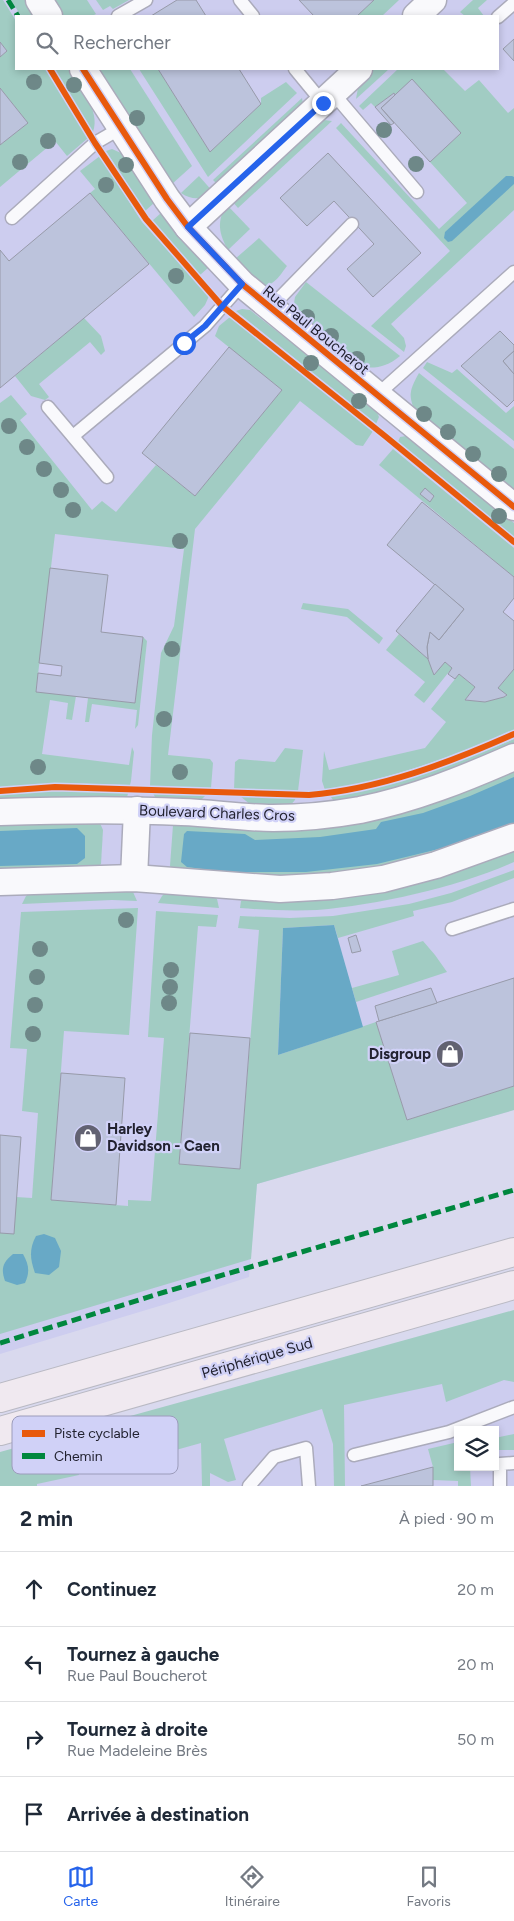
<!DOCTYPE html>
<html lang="fr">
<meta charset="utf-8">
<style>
:root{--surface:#fff;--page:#f2f2f3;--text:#1f2937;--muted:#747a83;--line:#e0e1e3;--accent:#2563eb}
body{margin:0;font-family:Figtree,sans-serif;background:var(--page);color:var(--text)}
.controls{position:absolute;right:15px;bottom:15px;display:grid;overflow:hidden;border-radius:0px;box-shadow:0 2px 8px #0003}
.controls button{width:45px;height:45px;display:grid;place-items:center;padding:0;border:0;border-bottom:1px solid var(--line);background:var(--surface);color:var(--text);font:25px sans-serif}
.stop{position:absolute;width:15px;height:15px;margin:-11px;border:4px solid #2563eb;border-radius:50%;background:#fff}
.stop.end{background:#2563eb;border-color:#fff;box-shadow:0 1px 5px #0008}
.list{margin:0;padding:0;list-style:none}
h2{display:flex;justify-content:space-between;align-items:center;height:65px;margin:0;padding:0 20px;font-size:21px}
h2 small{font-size:16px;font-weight:400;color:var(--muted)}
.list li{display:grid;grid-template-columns:32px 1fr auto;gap:15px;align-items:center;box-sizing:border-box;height:75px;padding:0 20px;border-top:1px solid var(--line)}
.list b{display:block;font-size:19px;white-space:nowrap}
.list p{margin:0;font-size:16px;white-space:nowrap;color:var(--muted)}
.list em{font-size:16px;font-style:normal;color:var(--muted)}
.icon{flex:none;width:28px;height:28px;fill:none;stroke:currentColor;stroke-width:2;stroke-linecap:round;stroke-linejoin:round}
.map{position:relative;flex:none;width:514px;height:1486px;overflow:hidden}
.search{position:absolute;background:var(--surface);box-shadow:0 2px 8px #0003;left:15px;right:15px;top:15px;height:55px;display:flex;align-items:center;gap:12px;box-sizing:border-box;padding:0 18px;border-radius:0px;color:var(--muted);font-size:19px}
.sheet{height:365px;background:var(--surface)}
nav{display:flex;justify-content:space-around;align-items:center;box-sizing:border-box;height:70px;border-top:1px solid var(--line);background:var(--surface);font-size:14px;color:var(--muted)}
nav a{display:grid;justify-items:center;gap:2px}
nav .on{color:var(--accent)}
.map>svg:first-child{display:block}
.built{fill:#cdcdef;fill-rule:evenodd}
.green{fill:#a1ccc3}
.water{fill:#68a9c6}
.building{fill:#bcc3dc;stroke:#979aa9}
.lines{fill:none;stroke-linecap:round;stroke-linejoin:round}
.lane-casing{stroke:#ababbb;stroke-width:15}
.street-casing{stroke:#ababbb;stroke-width:29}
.highway-casing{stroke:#b9b9c3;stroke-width:30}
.lane{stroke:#f9f9fc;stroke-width:12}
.street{stroke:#f9f9fc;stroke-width:26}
.highway{stroke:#f0e9f0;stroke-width:28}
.quiet{stroke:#00873e;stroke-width:5;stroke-dasharray:10 5;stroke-linecap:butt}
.cycleway-casing{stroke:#d0d1f7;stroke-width:9}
.cycleway{stroke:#e8590c;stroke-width:6}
.tree{fill:#6e8888}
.route{stroke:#2563eb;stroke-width:6}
.labels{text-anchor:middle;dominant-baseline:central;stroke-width:4.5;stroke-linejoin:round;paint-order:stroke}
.street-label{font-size:15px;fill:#222230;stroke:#d0d1f7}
.poi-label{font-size:15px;font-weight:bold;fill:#222230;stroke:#d0d1f7;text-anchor:end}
.key{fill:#d0d1f7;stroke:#9c9cbb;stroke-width:1}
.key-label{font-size:14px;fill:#222230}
</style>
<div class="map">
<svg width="514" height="1486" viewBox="0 0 514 1486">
<rect width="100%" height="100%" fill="#d9d9ee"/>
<!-- built -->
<g class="built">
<path d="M0,0H514V1110L257,1184L249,1277L166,1304L0,1354ZM16,16H498V69H16Z"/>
<path d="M514,1324V1486H0V1465ZM458,1430H495V1467H458Z"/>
</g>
<!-- green -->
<g class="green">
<path d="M0,0H3L16,21V69H46L88,138L67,156L55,141L0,187V145L28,123L0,88V57L7,51L0,42Z"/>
<path d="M11,0H25L35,16H21Z"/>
<path d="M54,0H87L96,14L92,16H64Z"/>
<path d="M96,0H129L113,9L110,6L103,10Z"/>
<path d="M374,0H399L382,16H357Z"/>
<path d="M473,0H487L478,8L484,16H465L460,12Z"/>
<path d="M54,69H68C79,87 101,110 93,132Z"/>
<path d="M97,69H130L192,166L172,184Z"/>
<path d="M139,69H158L210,152L261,104V98L286,82L297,93L208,177Z"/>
<path d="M373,69H389L356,99L359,82Z"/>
<path d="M398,69H443L465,91L479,80L508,113L514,108V210L391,324L404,338L406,346L404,352L371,326L450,251L336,128L341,123L439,229L467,203L430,162L461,133L394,93L375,107L371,103L363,110L359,106Z"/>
<path d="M302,98L303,104L220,187L213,180Z"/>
<path d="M324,120L332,121L238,208L231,200L315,123Z"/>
<path d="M112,149L121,153L154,203L145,211L106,151Z"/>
<path d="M100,156L142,222L209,296L205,305L194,317L90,193L95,189L80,171Z"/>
<path d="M199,176L214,193C202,199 193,201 181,193Z"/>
<path d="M227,205L250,229L228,250C219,234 216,221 227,205Z"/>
<path d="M161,213L209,267L200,275L152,221Z"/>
<path d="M259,238L287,266C280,275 274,287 261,285L235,259Z"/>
<path d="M306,282L400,356C388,366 377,369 362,367L298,315L293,309L295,297Z"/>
<path d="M242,309L250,310L375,408L379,417L376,424L236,311Z"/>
<path d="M230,317L373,431L363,446L356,445L300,401L195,529L168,755L210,759L213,763L211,788L150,786L152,735L161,653L174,626L184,549L55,534L36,691L76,696L72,720L66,719L68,703L50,700L42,754L129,765L132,747L134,752L131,781L130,785L58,783L0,787V403L11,395L27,414L20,420L92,510L102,501L116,512L156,465L195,496L282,390L215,336L219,326Z"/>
<path d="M84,318L101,336L105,351L101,355L90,342L39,384L49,397L45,400L31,396L15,376Z"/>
<path d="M427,362L452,373L457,369L506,413L514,406V441L423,368Z"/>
<path d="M419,373L514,449V493L416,414C408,395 409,391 419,373Z"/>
<path d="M406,436L514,523V537L398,442L400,437Z"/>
<path d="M393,449L514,548V577L379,465Z"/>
<path d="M303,603L348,609L383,638L379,644L347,617L301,609Z"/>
<path d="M399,634L428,659L434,674L445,662L452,668L424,703L414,695L425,682L386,650Z"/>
<path d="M143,637L147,641L138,725L135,729L137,710L92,704L89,722H85L88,698L135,703Z"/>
<path d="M514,669V730C470,749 427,766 381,778C362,783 344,789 325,790L322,781L324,751L329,770L425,748L446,722L431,709L459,674L475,687L465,700L485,702L507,696L498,688Z"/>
<path d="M514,739V750L421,787L334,801L330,796C347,795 363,790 379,786C426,774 470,757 514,739Z"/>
<path d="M285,748L303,750L298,791L234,790L235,762L239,759L275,762Z"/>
<path d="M514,765V831L414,864L306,880L175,873L170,866L173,825L249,822Z"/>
<path d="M59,790L128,793L127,798L0,804V794Z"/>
<path d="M153,793L206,795L200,801L158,803Z"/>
<path d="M240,796L296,798C289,812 271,809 257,810Z"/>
<path d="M0,818L99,821L103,830L101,864L95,870L0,875Z"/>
<path d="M514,846V862C458,887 378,905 317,910C291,911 265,910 240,908L241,901L248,894Z"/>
<path d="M514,870V878L452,902L413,911L414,916L338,938L334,925L283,928L278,1055L376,1022L407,1120L514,1086V1110L257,1184L251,1259L0,1334V1233L16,1197L32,1198L38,1113L22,1111L27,1049L10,1048L21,912L138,908L129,1035L64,1031L51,1200L128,1206V1200L151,1201L164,1038L148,1037L156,911L218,915L216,927L198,926L179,1164L240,1169L259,930L238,928L240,916L290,918L333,916L409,904L451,893Z"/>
<path d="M122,886L133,892L137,901L112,900L22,904L26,896L33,890Z"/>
<path d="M167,891L212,894L217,899L219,908L158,903L162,896Z"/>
<path d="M423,941L435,955L447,972L356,1002L352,988L399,975L392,951Z"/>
<path d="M514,1310V1382L504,1380L446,1402L442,1384L344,1405L345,1486H334L333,1444L322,1409L224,1439L236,1480L228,1482L210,1473V1486H202L201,1443L158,1455L152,1438L74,1457L79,1475L37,1484V1486H0V1452Z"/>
<path d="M514,1434V1450H495V1438Z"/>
<path d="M458,1442V1467H470L471,1486H458V1481L433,1480V1467L428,1449Z"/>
</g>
<!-- water -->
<g class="water">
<path d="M506,176H512L514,177V184L452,241L448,242L444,238L445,232Z"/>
<path d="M514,777V823L443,848L377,864L306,872H227L187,867L181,862L184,834L187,831L245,834L255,840L320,837L376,829L381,822L423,813L470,796Z"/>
<path d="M77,828L85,836V858L77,864L0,866V831Z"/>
<path d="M334,925L363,1027L278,1055L283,928Z"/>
<path d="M44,1234L55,1238L61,1251L59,1267L49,1275L35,1273C30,1259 29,1249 36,1236Z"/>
<path d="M13,1254H23C29,1265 30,1272 25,1283L17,1285L5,1281C1,1269 2,1263 13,1254Z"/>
</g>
<!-- building -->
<g class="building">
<path d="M177,0H196L206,16H151Z"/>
<path d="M299,0H374L357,16H314Z"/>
<path d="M514,39V61L503,49Z"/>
<path d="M0,42L7,51L0,57Z"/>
<path d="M158,69H239L261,104L210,152Z"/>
<path d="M412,79L461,133L430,162L381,108Z"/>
<path d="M0,88L28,123L0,145Z"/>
<path d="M394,93L395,95L381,108L394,123L391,125L375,107Z"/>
<path d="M328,153L421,253L373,297L347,269L374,244L334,201L307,226L280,198Z"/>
<path d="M90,193L149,264L0,388V250L9,261Z"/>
<path d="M500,331L514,345V351L503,361L514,374V400L507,407L461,366Z"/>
<path d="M229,347L282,390L195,496L142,453Z"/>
<path d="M514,351V374L503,361Z"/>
<path d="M425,488L434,496L430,502L420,494Z"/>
<path d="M422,502L514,577V598L503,612L514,621V669L498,688L507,695L504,697L485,702L465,700L475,687L459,674L455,679L448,674L452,668L445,662L434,675L432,670L428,659L427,647L430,632L439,640L464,609L387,545Z"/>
<path d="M50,568L108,575L101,632L143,637L135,703L36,692L38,673L61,676L62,666L39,663Z"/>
<path d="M435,584L464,609L439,640L430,632L427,647L428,659L396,631Z"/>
<path d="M356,935L361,951L352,953L348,938Z"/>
<path d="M514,978V1086L407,1120L376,1022Z"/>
<path d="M431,988L437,1003L379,1021L375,1006Z"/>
<path d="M190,1033L250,1038L240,1169L179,1164Z"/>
<path d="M61,1073L125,1078L116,1205L51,1200Z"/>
<path d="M0,1135L21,1137L14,1234L0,1233Z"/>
<path d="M433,1467V1486H361Z"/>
</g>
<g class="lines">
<defs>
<g id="lane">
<path d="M240,0L253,16"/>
<path d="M118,16L146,0"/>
<path d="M498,17L514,3"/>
<path d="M295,69L323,103"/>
<path d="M333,93L417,192"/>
<path d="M12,218L95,143L121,128"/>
<path d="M270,308L352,224"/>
<path d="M377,395L514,272"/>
<path d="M48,407L107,477"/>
<path d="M73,436L205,326L242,284"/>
<path d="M452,929L514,909"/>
<path d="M354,1455L449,1432L514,1407"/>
<path d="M249,1486L274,1457L306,1448L309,1486"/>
<path d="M500,1486V1464L514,1463"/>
</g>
<g id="street">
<path d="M39,0L49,16"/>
<path d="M416,16L433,0"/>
<path d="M83,69L167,199L188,227L242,284L514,507"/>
<path d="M188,227L359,69"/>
<path d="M0,812C61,810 121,809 182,812C212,813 243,818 273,818C302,818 332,815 360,810C414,799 464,779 514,757"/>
<path d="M134,878L137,810"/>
<path d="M0,882L134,878L280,889L332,886L383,879L436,865L514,837"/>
</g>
<g id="highway">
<path d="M0,1398L514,1252"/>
<path d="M0,1431L514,1285"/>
</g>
</defs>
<!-- lane casing -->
<use href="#lane" class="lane-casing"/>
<!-- street casing -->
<use href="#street" class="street-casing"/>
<!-- highway casing -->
<use href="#highway" class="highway-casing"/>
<!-- lane -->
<use href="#lane" class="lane"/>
<!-- street -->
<use href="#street" class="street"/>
<!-- highway -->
<use href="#highway" class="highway"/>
<!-- quiet -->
<g class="quiet">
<path d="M8,0L18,16"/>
<path d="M0,1343L168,1291L514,1190"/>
</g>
<defs>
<g id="cycleway">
<path d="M50,69L95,143L146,219L222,306L385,436L514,542"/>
<path d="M83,69L167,199L188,227L242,284L514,507"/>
<path d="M0,791L55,787L309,795C380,789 449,763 514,734"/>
</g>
</defs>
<!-- cycleway casing -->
<use href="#cycleway" class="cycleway-casing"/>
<!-- cycleway -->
<use href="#cycleway" class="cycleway"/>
</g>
<!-- trees -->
<g class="tree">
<circle cx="34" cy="82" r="8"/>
<circle cx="74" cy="85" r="8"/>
<circle cx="137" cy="118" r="8"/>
<circle cx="384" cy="130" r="8"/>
<circle cx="48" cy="141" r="8"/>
<circle cx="20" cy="162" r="8"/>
<circle cx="416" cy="164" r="8"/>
<circle cx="126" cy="165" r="8"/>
<circle cx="106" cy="185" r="8"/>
<circle cx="176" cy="276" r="8"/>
<circle cx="307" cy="317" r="8"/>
<circle cx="331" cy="336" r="8"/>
<circle cx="357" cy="359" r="8"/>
<circle cx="311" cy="363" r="8"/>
<circle cx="359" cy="401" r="8"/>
<circle cx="424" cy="414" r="8"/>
<circle cx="9" cy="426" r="8"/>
<circle cx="448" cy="432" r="8"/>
<circle cx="27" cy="447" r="8"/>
<circle cx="473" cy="454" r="8"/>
<circle cx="44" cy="469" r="8"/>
<circle cx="499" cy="474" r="8"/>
<circle cx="61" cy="490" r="8"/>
<circle cx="73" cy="510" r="8"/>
<circle cx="499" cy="516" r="8"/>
<circle cx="180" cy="541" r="8"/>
<circle cx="172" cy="649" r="8"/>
<circle cx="164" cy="719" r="8"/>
<circle cx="38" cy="767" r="8"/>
<circle cx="180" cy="772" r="8"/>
<circle cx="126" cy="920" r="8"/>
<circle cx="40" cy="949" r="8"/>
<circle cx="171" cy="970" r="8"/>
<circle cx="37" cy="977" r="8"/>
<circle cx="170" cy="987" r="8"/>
<circle cx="169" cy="1003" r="8"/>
<circle cx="35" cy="1005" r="8"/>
<circle cx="33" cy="1034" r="8"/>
</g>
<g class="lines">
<!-- route -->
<path class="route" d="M184,343L205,326L242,284L188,227L323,103"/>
</g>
<!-- icons -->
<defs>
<symbol id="shop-disc" viewBox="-11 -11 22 22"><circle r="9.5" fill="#626272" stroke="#d0d1f7"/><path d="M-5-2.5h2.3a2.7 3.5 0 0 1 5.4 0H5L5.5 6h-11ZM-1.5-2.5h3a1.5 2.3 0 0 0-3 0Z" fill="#fff"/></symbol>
</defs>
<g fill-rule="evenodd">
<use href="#shop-disc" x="434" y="1038" width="32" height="32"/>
<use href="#shop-disc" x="72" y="1122" width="32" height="32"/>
</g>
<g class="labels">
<!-- street labels -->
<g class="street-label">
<text transform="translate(316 330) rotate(39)">Rue Paul Boucherot</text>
<text transform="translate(217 813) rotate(2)">Boulevard Charles Cros</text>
<text transform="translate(257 1358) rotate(-16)">Périphérique Sud</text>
</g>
<!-- poi labels -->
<g class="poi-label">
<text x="431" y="1054">Disgroup</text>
<text x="107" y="1129" text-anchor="start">Harley<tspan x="107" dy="17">Davidson - Caen</tspan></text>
</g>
</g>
<!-- legend -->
<rect x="12" y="1416" width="166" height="58" rx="8" class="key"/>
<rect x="22" y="1430" width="23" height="7" fill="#e8590c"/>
<rect x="22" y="1453" width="23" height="6" fill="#00873e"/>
<g class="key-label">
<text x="54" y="1438">Piste cyclable</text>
<text x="54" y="1461">Chemin</text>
</g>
</svg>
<div class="controls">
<button><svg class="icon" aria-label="layers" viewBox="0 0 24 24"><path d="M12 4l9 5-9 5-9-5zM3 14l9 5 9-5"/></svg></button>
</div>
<div class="stop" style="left:184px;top:343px"></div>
<div class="stop end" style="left:323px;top:103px"></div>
<div class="search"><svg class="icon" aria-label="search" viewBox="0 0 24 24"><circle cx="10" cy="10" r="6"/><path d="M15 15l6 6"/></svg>Rechercher</div>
</div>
<section class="sheet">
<h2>2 min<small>À pied · 90 m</small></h2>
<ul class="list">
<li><svg class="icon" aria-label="ahead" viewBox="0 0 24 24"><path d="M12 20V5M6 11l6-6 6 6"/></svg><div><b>Continuez</b></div><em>20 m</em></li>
<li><svg class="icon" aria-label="left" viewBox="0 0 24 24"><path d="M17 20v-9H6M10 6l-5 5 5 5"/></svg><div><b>Tournez à gauche</b><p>Rue Paul Boucherot</p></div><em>20 m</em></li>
<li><svg class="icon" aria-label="right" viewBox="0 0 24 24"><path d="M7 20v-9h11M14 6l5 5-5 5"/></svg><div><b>Tournez à droite</b><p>Rue Madeleine Brès</p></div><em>50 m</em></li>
<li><svg class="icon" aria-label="arrive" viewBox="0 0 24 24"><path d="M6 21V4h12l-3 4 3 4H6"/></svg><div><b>Arrivée à destination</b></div></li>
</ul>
</section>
<nav>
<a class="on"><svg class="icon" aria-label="map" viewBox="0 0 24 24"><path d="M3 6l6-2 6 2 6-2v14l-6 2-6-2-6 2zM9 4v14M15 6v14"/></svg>Carte</a>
<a><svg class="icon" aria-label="directions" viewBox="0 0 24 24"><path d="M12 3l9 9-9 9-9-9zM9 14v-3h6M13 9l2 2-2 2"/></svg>Itinéraire</a>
<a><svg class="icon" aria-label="saved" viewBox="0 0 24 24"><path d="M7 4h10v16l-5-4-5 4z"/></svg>Favoris</a>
</nav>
